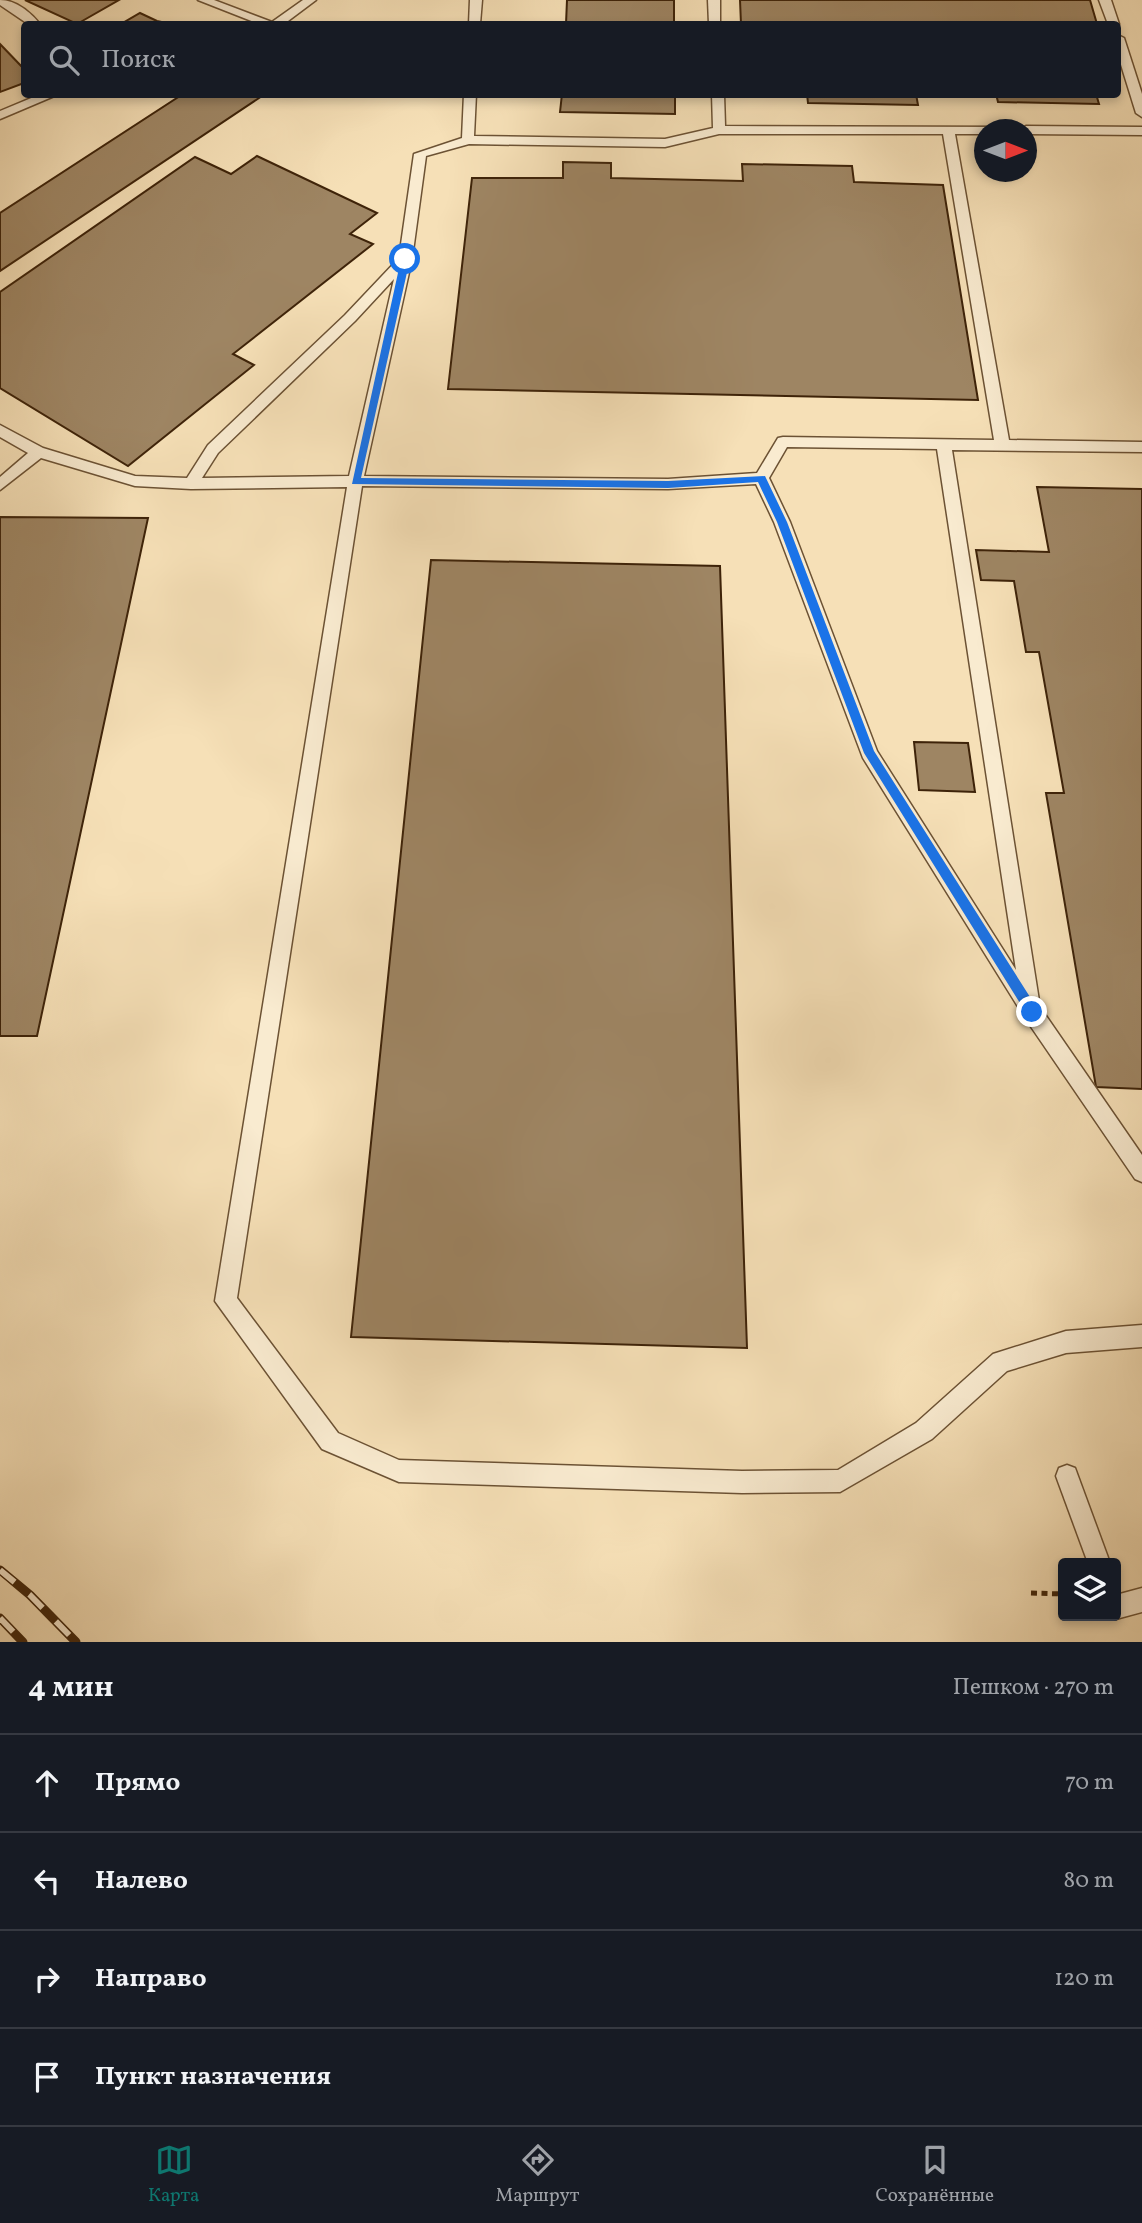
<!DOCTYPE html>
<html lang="ru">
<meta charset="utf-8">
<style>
:root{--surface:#171b24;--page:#242831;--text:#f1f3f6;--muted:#9ea1a6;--line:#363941;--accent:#0f766e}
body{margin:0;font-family:Vollkorn,serif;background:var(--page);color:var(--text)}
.controls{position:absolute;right:21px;bottom:21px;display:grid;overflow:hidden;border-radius:7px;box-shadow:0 4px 10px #0003}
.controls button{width:63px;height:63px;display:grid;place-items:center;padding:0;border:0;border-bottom:2px solid var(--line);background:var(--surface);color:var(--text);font:35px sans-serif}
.compass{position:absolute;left:974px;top:119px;width:63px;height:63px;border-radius:50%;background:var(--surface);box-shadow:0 4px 10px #0003;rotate:90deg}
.stop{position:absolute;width:21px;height:21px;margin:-16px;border:5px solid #1a73e8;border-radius:50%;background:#fff}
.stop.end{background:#1a73e8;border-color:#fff;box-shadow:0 2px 7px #0008}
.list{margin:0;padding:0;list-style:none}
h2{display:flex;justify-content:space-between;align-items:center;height:91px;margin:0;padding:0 28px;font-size:30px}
h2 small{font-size:23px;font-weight:400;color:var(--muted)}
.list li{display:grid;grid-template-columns:46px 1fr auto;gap:21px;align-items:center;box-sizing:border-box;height:98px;padding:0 28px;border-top:2px solid var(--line)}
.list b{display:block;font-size:26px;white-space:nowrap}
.list em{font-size:23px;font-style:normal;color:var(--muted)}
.icon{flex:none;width:38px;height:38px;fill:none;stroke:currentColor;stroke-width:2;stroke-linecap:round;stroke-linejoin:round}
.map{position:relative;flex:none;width:1142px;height:1642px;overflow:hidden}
.search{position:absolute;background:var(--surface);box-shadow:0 4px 10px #0003;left:21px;right:21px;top:21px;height:77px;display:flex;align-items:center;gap:18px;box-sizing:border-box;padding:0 24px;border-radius:7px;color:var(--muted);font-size:26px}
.sheet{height:483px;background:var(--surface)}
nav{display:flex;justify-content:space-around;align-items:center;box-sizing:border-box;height:98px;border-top:2px solid var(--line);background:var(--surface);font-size:19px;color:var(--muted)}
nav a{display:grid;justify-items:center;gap:4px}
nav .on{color:var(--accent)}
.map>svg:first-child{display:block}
.building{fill:#9e8563;stroke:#3e2309;stroke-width:2}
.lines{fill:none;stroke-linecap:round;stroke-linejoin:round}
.lane-casing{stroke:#6c5234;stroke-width:3}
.path{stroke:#3e2309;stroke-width:5;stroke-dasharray:6 4.5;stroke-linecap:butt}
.lane{fill:#f9ebd0;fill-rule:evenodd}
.rail-casing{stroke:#3e2309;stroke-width:9}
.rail{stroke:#f9ebd0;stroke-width:6;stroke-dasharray:19;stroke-linecap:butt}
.route{fill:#1a73e8}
</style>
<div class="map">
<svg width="1142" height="1642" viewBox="0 0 1142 1642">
<rect width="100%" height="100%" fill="#f6e0b7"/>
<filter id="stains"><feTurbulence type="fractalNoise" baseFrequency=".00286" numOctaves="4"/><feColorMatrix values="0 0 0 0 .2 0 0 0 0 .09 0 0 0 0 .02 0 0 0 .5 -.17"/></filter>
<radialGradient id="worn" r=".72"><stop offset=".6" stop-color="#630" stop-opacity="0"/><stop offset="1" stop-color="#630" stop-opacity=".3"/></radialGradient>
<!-- building -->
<g class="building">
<path d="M25,0H119L77,24Z"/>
<path d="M567,0H674V24H566Z"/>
<path d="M740,0H1090L1097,24H741Z"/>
<path d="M140,13L157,21L171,24H121Z"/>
<path d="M0,44L24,69V83L0,92Z"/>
<path d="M183,94H265L0,271V213Z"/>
<path d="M562,94H675V114L560,112Z"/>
<path d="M807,94H916L918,105L808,103Z"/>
<path d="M996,94H1096L1099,104L998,102Z"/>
<path d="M257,156L377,213L350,234L373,244L233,354L254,365L128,466L0,388V292L195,157L231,174Z"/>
<path d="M563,162L611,163V178L743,181L742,164L852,166L854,182L943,185L978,400L448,389L472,178H563Z"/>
<path d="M1037,487L1142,489V1089L1096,1087L1046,793H1064L1039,652H1026L1014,581L981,580L976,550L1049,552Z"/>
<path d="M0,517L148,518L37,1036H0Z"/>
<path d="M431,560L720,566L747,1348L351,1337Z"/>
<path d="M914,742L968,743L975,792L919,790Z"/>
</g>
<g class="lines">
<defs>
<g id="lane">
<path d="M0,0C16,0 30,12 40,24H28L0,5Z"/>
<path d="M198,0H214L272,22L303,0H316L284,24H259Z"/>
<path d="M470,0H482L480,24H469Z"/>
<path d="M708,0H720V24H709Z"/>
<path d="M1099,0H1111L1119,24L1118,26L1108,24Z"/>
<path d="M1118,35L1124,38L1142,94V117L1136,113L1118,55Z"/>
<path d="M41,94H59L0,119V111Z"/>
<path d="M464,94H476L474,136L665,139L713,128L712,94H724L725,126L1007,127L1009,130H984V134H955L1009,440L1142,442V452L952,450L1040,1007L1142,1155V1182L1135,1179L1025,1018L863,758L774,522L756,484L668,489L362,486L237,1298L338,1433L399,1460L742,1471L838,1470L916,1423L993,1354L1066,1331L1142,1325V1347L1066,1353L1007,1371L932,1439L840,1492L742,1493L399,1482L322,1449L215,1301L347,487L191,489L135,486L41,458L0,490V477L28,453L0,437V425L43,448L135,476L187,478L208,445L345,315L399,258L414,154L462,138ZM719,134H943L994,440L783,437L778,438L757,473L668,479L364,476L412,259L426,156L469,144L665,147ZM394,279L349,476L202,478L218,453L355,321ZM787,447L937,449L1016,970L877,751L790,522L769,478Z"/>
<path d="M1026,126L1142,127V135L1026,134V130H1020Z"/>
<path d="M1067,1465L1075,1468L1110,1563H1088L1056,1476L1059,1468Z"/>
<path d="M1142,1588V1612L1116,1619L1109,1616H1116V1595Z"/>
</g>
</defs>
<!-- lane casing -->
<use href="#lane" class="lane-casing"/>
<!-- path -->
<path class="path" d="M1031,1593L1063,1594"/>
<!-- lane -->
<use href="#lane" class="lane"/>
<defs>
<g id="rail">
<path d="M0,1570L30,1595L76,1642"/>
<path d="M0,1618L23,1642"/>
</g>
</defs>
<!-- rail casing -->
<use href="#rail" class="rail-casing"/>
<!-- rail -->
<use href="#rail" class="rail"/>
</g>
<!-- route -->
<path class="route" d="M405,257L410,259L361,478L668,481L765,476L787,522L874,751L1037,1008V1016H1028L864,753L777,522L758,482L668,488L352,484L401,259Z"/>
<rect width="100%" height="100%" filter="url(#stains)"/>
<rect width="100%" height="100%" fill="url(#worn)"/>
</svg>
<div class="controls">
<button><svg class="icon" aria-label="layers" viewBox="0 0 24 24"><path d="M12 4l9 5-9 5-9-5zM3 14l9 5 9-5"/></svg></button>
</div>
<svg class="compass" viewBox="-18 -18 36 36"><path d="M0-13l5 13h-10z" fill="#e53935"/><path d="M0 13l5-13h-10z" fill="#9ea1a6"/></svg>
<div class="stop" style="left:405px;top:259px"></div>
<div class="stop end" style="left:1032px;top:1012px"></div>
<div class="search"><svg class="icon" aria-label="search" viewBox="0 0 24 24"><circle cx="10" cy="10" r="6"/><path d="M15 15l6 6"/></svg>Поиск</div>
</div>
<section class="sheet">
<h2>4 мин<small>Пешком · 270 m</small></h2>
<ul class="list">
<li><svg class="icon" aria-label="ahead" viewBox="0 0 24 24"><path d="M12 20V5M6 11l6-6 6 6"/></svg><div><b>Прямо</b></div><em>70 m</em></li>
<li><svg class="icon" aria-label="left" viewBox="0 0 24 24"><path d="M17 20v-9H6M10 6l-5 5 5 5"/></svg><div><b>Налево</b></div><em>80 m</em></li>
<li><svg class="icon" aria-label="right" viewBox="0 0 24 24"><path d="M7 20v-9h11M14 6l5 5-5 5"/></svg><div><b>Направо</b></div><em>120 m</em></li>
<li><svg class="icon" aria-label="arrive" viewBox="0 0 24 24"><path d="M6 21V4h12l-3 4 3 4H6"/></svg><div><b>Пункт назначения</b></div></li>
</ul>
</section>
<nav>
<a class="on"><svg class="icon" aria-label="map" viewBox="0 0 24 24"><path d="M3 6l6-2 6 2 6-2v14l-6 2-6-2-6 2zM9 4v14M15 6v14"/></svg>Карта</a>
<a><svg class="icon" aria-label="directions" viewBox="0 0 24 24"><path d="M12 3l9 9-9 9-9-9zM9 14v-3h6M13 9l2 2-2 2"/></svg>Маршрут</a>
<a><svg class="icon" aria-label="saved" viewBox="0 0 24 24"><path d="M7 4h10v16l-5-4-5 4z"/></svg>Сохранённые</a>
</nav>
